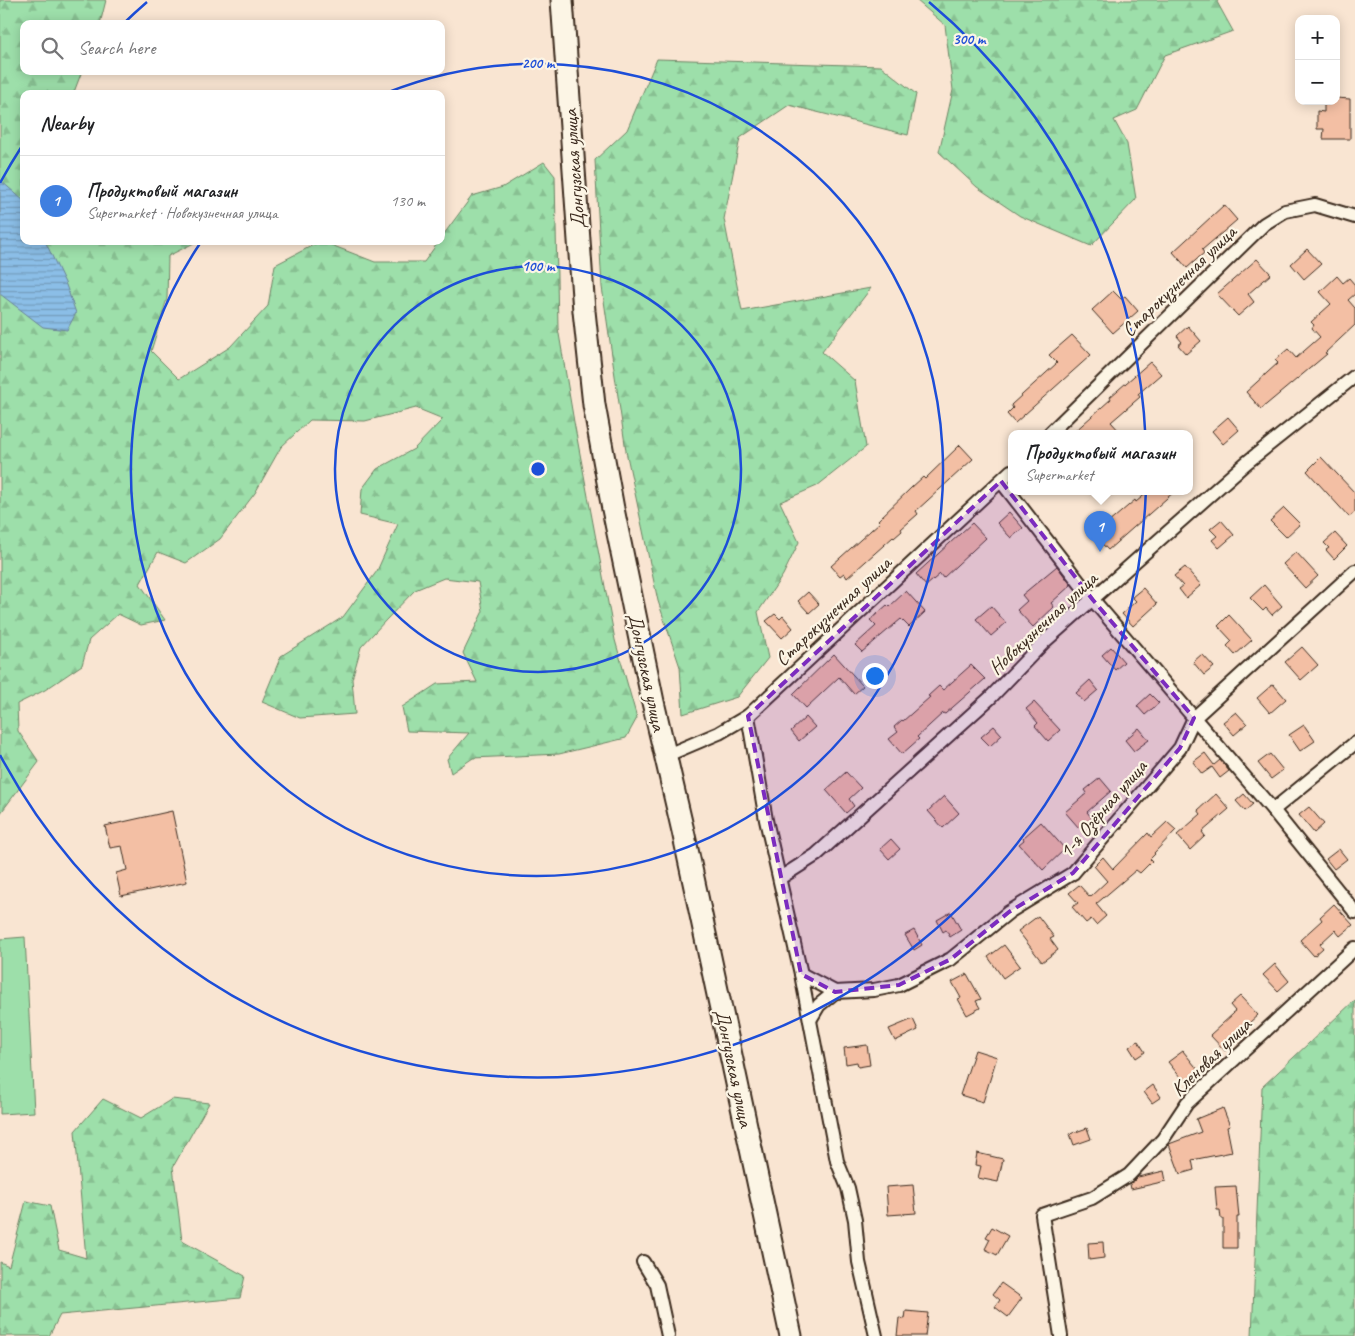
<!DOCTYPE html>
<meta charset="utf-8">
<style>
:root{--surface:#fff;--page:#f2f2f2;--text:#202124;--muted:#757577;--line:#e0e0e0;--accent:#2563eb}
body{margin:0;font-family:Caveat,sans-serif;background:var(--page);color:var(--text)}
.controls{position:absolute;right:15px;top:15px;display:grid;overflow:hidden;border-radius:10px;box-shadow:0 2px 12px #0003}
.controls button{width:45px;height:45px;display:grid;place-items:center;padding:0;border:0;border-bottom:1px solid var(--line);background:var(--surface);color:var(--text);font:25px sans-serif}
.you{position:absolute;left:874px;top:675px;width:18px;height:18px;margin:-12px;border:4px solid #fff;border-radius:50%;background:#1a73e8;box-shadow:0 0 0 8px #1a73e833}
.badge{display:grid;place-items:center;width:32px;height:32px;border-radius:50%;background:var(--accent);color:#fff;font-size:16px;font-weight:700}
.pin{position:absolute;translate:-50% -41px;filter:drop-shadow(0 1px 2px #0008)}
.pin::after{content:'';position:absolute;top:26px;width:18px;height:15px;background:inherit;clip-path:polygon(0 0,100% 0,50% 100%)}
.popup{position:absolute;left:1008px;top:430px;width:185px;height:65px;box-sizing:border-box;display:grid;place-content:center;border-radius:10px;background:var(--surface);filter:drop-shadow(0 1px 4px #0005);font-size:16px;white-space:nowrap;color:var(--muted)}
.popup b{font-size:19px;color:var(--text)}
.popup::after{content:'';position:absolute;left:50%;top:100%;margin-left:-10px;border:10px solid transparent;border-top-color:var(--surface)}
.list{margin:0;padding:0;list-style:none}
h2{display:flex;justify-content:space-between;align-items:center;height:65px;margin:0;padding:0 20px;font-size:21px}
h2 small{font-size:16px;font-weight:400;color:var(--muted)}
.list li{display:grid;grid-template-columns:32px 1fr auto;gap:15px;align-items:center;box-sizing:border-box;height:90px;padding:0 20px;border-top:1px solid var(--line)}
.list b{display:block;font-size:19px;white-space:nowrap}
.list p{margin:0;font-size:16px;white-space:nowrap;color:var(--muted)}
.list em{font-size:16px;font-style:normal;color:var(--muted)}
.icon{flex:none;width:28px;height:28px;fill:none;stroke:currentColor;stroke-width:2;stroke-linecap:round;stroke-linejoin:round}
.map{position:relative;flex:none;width:1355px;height:1336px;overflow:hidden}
.search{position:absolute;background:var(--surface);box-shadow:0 2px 12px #0003;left:20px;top:20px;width:425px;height:55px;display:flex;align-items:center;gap:12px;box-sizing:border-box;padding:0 18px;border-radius:10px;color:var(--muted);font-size:19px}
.panel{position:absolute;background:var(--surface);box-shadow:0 2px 12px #0003;left:20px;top:90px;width:425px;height:155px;border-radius:10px}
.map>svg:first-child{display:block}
.green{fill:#9ddfaa;stroke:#6c8464}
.forest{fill:url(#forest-firs);stroke:#6c8464}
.water{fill:url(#water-rules);stroke:#6b8397}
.building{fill:#f3bfa4;stroke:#3b2a1e}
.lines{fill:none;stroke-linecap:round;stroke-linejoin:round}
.street-casing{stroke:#3b2a1e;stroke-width:16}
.primary-casing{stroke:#3b2a1e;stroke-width:25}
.street{stroke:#fcf5e5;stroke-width:12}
.primary{stroke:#fcf5e5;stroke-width:21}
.marked{fill:#7b2cbf;fill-opacity:0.2;stroke:#7b2cbf;stroke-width:4;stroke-dasharray:10 6;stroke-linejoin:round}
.ring{fill:none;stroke:#1d4ed8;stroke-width:2.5}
.labels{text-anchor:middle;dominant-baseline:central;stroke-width:4.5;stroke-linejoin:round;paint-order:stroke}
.street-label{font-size:20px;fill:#3b2a1e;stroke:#fcf5e5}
.centre{fill:#1d4ed8;stroke:#fcf5e5;stroke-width:2.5}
.ring-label{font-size:15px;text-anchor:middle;font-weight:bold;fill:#1d4ed8;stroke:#fcf5e5;stroke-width:4.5;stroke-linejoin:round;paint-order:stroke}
</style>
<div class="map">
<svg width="1355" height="1336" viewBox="0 0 1355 1336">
<defs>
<pattern id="forest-firs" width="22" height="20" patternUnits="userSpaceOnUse" patternTransform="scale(1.25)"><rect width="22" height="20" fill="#9ddfaa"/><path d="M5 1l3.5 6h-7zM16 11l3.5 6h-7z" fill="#88c092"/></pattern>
<pattern id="water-rules" width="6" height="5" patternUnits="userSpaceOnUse" patternTransform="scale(1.25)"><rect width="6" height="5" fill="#8bbee7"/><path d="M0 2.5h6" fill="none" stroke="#739bbb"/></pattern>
</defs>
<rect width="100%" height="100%" fill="#f9e5d2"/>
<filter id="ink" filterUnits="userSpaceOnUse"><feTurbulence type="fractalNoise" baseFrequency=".02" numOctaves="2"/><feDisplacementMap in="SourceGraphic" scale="10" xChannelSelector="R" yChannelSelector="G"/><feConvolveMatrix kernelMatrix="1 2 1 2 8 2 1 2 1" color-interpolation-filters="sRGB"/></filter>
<g filter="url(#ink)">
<!-- green -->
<path class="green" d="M25,937L34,1112L0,1114V939Z"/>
<!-- forest -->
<g class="forest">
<path d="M0,0H106L100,24H24V71H82L74,92V94H24V241H198L168,256L167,299L151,351L179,379L230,347L268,306L275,265L321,241L375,262H424L439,241H441V238L472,196L503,187L544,162L555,176L558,328L574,422L615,640L637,718L626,738L559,754L473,758L451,773L447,759L469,733L407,731L402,707L437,684L477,682L463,653L483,611L478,582L444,578L415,590L386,620L361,647L352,679L355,714L300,718L262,702L281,656L343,617L377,571L398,524L360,515L362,489L377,469L414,449L443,419L416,408L365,421L310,420L281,447L255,493L220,539L186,563L158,552L140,584L165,620L141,625L118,614L89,640L82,665L45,690L17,704L18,731L39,762L0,814Z"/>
<path d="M916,0H1218L1217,2L1233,31L1165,55L1137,110L1114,120L1127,144L1136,199L1091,246L1020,216L977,187L939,152L953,90L945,25Z"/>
<path d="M657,59L881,66L916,94L908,135L789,105L740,138L724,219L742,311L871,288L822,352L855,381L866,447L817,486L780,502L799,542L783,575L758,612L768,658L737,697L683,714L680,667L658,601L626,451L602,287L595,160L627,130Z"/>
<path d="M1355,1000V1336H1252L1262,1087Z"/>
<path d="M103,1099L141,1118L172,1099L209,1103L173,1167L182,1241L245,1276L240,1298L60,1315L49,1336H0V1262L9,1266L26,1201L50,1206L59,1250L86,1258L75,1131Z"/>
</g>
<!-- water -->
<path class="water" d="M0,180L24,201V241H45L66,285L76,313L67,330L43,327L0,294Z"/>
<!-- building -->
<g class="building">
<path d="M1336,98L1350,99V139H1323L1324,129H1317V111L1324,112V101H1336Z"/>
<path d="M1224,205L1237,220L1202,250L1204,253L1187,268L1173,252Z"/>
<path d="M1307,249L1321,264L1304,279L1291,264Z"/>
<path d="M1257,259L1271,274L1248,294L1254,302L1238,316L1217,294Z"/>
<path d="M1337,276L1343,283L1349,278L1355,285V294L1348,300L1355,308V325L1325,353L1327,354L1261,409L1246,392L1278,363L1275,360L1288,349L1296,358L1320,337L1312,328L1314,325L1311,322L1331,304L1320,292Z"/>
<path d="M1113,291L1121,299L1125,296L1138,311L1113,333L1092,310Z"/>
<path d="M1188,326L1201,341L1186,354L1178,345L1182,342L1177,336Z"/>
<path d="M1072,335L1091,355L1015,423L1007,414L1013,408L1011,405L1057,363L1049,355Z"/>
<path d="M1150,362L1161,374L1138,394L1140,397L1111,422L1121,433H1073L1111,399L1110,397Z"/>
<path d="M1228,417L1239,430L1223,444L1212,431Z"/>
<path d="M960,445L973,459L916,511L918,514L901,529L902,531L894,538L893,537L847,578L844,573L840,576L831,566L880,522L878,520L911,488L923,477L925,479Z"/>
<path d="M1321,457L1355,493V512L1349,517L1307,471Z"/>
<path d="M1149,491H1175L1108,550L1094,535L1135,500L1136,502Z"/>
<path d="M1284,508L1300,524L1286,537L1270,521Z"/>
<path d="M1009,512L1023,528L1011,538L997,523Z"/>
<path d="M1221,520L1234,535L1219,548L1212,540L1217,536L1210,529Z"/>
<path d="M972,523L986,538L943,578L940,574L926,586L916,574Z"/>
<path d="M1335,533L1347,546L1334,559L1326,550L1329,548L1324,543Z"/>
<path d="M1296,552L1318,576L1305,588L1283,564Z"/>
<path d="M1057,566L1071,585L1051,603L1054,607L1033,627L1017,610L1027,601L1022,595Z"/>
<path d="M1185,567L1201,585L1186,598L1179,589L1183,586L1174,576Z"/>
<path d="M1264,585L1282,606L1272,615L1266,608L1263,611L1250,598Z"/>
<path d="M1143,588L1157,604L1133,626L1122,614L1136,601L1132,597Z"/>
<path d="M906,591L925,612L909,627L901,619L862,652L855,645L876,626L870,620L887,605L889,607Z"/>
<path d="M808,592L819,604L809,613L798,601Z"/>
<path d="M991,606L1006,623L991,636L976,619Z"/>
<path d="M775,614L780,619L783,616L793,628L782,638L766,621Z"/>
<path d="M1229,615L1252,640L1235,655L1227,646L1232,641L1218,626Z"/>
<path d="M1111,647L1124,662L1115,670L1102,655Z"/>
<path d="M1302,647L1318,665L1301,680L1285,662Z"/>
<path d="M834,654L863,686L854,694L839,677L806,708L793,694Z"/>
<path d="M1202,654L1214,667L1204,675L1193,662Z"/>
<path d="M971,665L985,679L945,714L943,713L917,737L919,739L902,754L889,739L898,732L894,727L902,720L903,721L930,697L928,696L939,686L943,690Z"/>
<path d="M1090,680L1098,690L1084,702L1076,693Z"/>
<path d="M1273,684L1286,699L1270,713L1257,698Z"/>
<path d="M1150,694L1159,703L1145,715L1137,706Z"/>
<path d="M1034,702L1060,730L1048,741L1035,726L1038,723L1026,709Z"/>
<path d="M1236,712L1247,724L1234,735L1223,722Z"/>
<path d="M806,717L815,727L799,741L791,731Z"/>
<path d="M1304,725L1315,741L1300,751L1289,735Z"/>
<path d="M994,726L1002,735L990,746L981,737Z"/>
<path d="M1139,728L1149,740L1134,751L1125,740Z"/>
<path d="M1205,753L1214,765L1220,760L1229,771L1220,778L1212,767L1202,774L1193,762Z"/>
<path d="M1270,754L1283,770L1271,779L1258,763Z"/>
<path d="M846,772L861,788L849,799L854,806L846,813L826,790Z"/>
<path d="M1100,778L1111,791L1087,812L1092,818L1079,828L1065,812L1087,793L1085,790Z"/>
<path d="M1216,794L1229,809L1202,832L1205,836L1190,850L1177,835L1201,814L1198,810Z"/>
<path d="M1244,794L1253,804L1245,811L1236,801Z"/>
<path d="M944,796L959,813L943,828L928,811Z"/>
<path d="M1309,807L1324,824L1314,833L1299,815Z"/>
<path d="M172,811L187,882L121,896L116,873L127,870L122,846L110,848L105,826Z"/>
<path d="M1041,822L1065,849L1043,870L1019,844L1024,840L1023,838Z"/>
<path d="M1167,822L1176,830L1154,853L1155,854L1150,859L1152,861L1140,873L1136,870L1096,904L1106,916L1096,925L1091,919L1086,923L1072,907L1078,903L1069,893L1079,885L1090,897L1107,881L1094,866L1103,857L1113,869L1148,833L1151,837Z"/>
<path d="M891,839L900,849L889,859L880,849Z"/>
<path d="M1339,849L1347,859L1334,869L1326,859Z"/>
<path d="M1334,904L1353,925L1340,936L1335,930L1320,944L1323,948L1314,956L1300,940L1322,920L1320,917Z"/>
<path d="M951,912L961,930L950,937L946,930L943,932L937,920Z"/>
<path d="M1038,916L1054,937L1050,939L1058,950L1042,962L1018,931Z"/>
<path d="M914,930L922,945L914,950L905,935Z"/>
<path d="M1004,945L1020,966L1003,978L988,957Z"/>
<path d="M1275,964L1289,981L1278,991L1263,975Z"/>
<path d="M967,974L981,999L976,1001L980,1008L967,1015L958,999L961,998L952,982Z"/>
<path d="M1240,996L1258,1015L1233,1037L1236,1041L1225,1051L1210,1035L1233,1014L1232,1013L1235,1011L1230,1005Z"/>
<path d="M913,1019L918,1030L895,1041L889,1029Z"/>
<path d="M1138,1041L1145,1052L1136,1058L1129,1047Z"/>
<path d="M867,1045L870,1065L858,1067L857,1062L846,1064L844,1048Z"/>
<path d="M975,1050L997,1057L983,1102L960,1095Z"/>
<path d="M1183,1051L1199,1071L1186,1081L1183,1077L1181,1078L1168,1062Z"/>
<path d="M1153,1085L1161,1097L1152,1103L1144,1092Z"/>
<path d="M1223,1108L1230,1126L1227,1127L1232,1152L1192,1160L1194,1170L1180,1174L1169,1144L1201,1132L1196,1119Z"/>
<path d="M1087,1128L1091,1139L1074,1145L1070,1134Z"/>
<path d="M977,1153L1003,1159L998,1182L978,1178L981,1166L975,1165Z"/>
<path d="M1164,1171L1166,1181L1131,1189L1130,1184L1138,1177Z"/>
<path d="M913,1185L916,1213L888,1215L886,1187Z"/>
<path d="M1236,1186L1239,1217H1237V1248H1223V1219H1221L1220,1210H1217L1215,1187Z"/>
<path d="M992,1227L1008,1236L997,1255L985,1249L990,1239L986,1237Z"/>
<path d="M1103,1242L1104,1258L1089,1260L1088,1243Z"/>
<path d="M1001,1283L1022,1298L1008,1317L995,1307L1000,1300L993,1294Z"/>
<path d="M906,1311L928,1313L925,1336H897L899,1318L905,1319Z"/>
</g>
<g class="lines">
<defs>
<g id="street">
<path d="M1050,433L1264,224L1285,211L1315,205L1355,217"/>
<path d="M1001,481L1093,600L1273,810L1355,912"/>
<path d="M748,716L766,820L801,974L837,1161L848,1188L855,1220L859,1262L876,1336"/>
<path d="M665,756L719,733L748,716L1011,471"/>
<path d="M1273,810L1355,743"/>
<path d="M780,878L816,855L990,698L1044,642L1246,463L1355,376"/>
<path d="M801,974L835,992L874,990L899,985L951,959L1009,912L1073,873L1180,748L1194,718L1355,571"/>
<path d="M810,1020L819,1005L835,992"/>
<path d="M643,1262L657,1285L668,1336"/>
<path d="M1061,1336L1042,1215L1092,1198L1129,1175L1163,1139L1187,1103L1355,948"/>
</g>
<path id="primary" d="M562,0L584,311L594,405L613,509L653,702L683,831L791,1336"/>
</defs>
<!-- street casing -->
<use href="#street" class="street-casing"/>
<!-- primary casing -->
<use href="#primary" class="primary-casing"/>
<!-- street -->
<use href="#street" class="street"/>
<!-- primary -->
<use href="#primary" class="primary"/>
</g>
</g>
<!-- marked area -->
<path class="marked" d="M1001,481L1093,600L1194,718L1180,748L1073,873L1009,912L951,959L899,985L835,992L801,974L748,716Z"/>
<!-- distance rings -->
<g class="ring">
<circle cx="538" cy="469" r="203"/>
<path d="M386 93A406 406 0 1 1 201 242"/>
<path d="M0 183A609 609 0 0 1 22 146M123 24A609 609 0 0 1 147 2M929 2A609 609 0 1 1 0 755"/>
</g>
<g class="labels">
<!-- street labels -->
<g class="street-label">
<text transform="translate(574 169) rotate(-94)">Донгузская улица</text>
<text transform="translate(1179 281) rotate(-44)">Старокузнечная улица</text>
<text transform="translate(833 611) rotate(-43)">Старокузнечная улица</text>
<text transform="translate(1043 623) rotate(-43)">Новокузнечная улица</text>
<text transform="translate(647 672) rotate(78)">Донгузская улица</text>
<text transform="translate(1103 809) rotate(-49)">1-я Озёрная улица</text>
<text transform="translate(1211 1057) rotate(-44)">Кленовая улица</text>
<text transform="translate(734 1068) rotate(78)">Донгузская улица</text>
</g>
</g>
<circle cx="538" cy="469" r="8" class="centre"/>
<g class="ring-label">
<text x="969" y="44">300 m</text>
<text x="538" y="68">200 m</text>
<text x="538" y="271">100 m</text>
</g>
</svg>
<div class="controls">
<button>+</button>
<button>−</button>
</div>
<div class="you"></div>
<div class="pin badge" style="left:1100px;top:552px;background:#3f7fe0">1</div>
<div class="popup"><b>Продуктовый магазин</b>Supermarket</div>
<div class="search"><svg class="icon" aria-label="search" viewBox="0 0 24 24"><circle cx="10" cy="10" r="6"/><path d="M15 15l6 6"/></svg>Search here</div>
<section class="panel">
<h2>Nearby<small></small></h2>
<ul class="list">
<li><span class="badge" style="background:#3f7fe0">1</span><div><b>Продуктовый магазин</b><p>Supermarket · Новокузнечная улица</p></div><em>130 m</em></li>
</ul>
</section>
</div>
